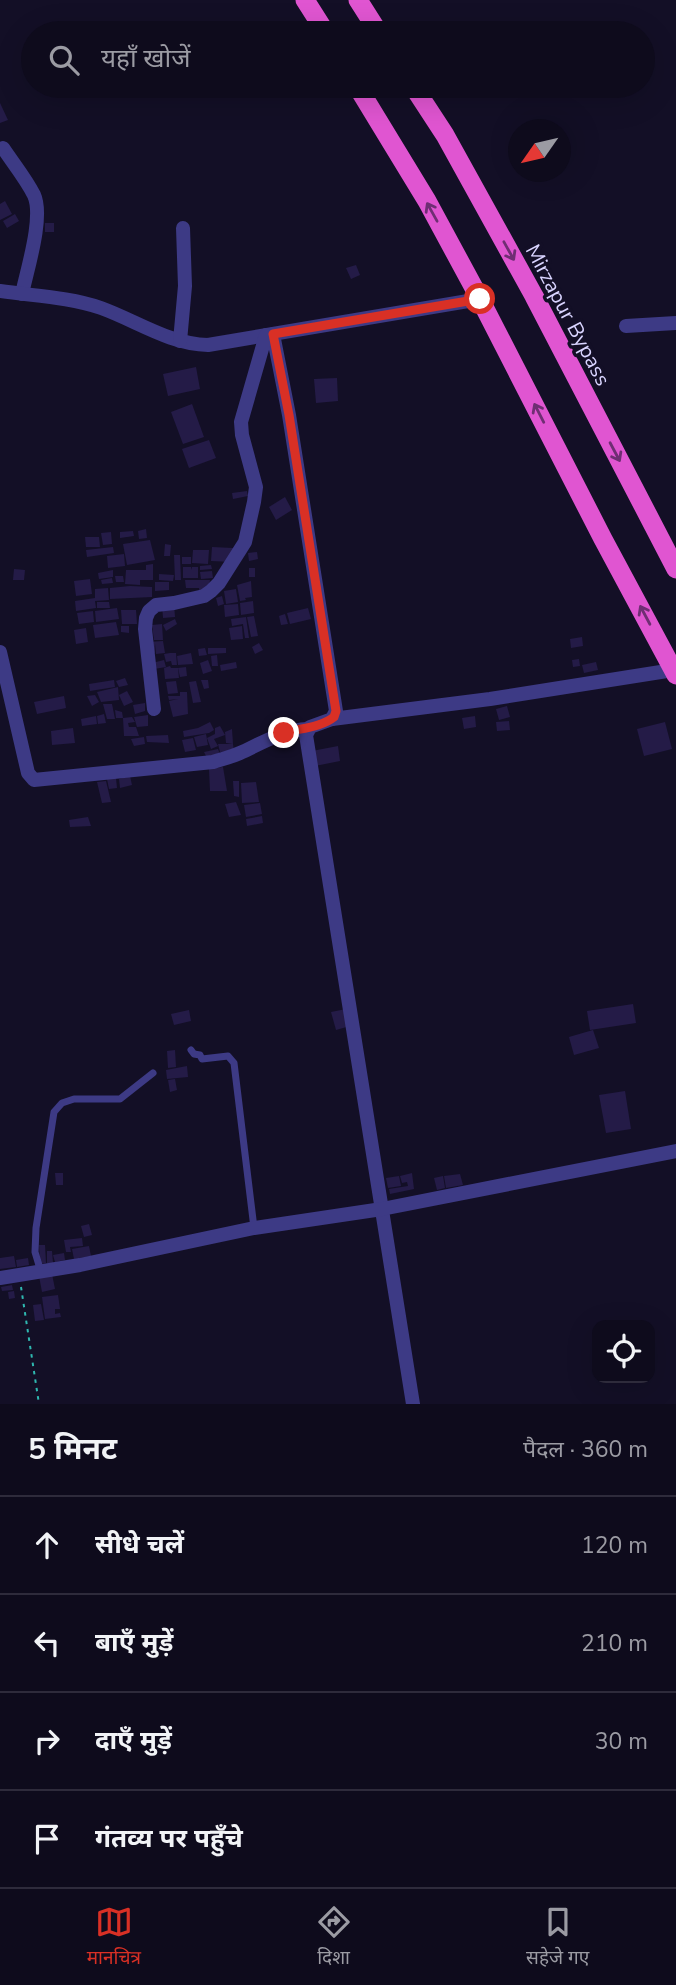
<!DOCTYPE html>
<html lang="hi">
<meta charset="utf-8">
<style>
:root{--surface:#0e0b1c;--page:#1c1929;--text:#f1f3f6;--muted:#9b9ba3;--line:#2e2b3b;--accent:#d93025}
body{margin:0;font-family:"Nunito Sans","Noto Sans Devanagari",sans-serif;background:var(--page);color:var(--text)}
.controls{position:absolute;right:21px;bottom:21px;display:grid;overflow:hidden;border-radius:14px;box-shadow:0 7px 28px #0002}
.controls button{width:63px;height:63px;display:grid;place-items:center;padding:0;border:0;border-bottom:2px solid var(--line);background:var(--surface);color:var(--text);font:35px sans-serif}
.compass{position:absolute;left:508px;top:119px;width:63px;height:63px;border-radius:50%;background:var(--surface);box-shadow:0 7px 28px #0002;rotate:236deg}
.stop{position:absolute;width:21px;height:21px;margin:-16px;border:5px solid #d93025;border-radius:50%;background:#fff}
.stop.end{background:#d93025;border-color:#fff;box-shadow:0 2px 7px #0008}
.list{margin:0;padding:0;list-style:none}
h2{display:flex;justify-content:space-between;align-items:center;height:91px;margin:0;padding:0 28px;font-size:30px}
h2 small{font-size:23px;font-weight:400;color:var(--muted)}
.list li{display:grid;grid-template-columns:46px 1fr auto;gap:21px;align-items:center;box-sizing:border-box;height:98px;padding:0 28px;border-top:2px solid var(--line)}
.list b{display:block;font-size:26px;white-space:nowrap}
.list em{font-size:23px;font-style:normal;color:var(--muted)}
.icon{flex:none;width:38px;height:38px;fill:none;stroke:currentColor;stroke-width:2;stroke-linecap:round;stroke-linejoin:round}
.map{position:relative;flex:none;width:676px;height:1404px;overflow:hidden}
.search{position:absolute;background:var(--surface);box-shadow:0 7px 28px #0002;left:21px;right:21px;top:21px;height:77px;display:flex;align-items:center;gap:18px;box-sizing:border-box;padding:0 24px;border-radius:38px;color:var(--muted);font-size:26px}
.sheet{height:483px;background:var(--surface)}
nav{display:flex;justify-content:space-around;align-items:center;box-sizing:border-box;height:98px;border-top:2px solid var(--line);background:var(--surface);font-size:19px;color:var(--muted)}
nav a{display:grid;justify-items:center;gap:4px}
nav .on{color:var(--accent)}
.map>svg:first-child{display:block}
.building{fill:#241b47}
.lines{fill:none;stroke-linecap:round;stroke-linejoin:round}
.path{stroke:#2fb8b0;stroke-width:2;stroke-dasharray:3.5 5;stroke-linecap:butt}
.service{stroke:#3d3a85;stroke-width:7}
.minor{stroke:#3d3a85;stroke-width:14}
.trunk{stroke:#e055d1;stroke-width:19}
.oneway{stroke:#6f2e73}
.route{stroke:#d93025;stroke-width:9}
.labels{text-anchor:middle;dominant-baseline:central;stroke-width:7;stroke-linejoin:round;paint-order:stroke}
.street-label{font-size:21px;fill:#d9d4ff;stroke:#130f26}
</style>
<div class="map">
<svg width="676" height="1404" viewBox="0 0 676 1404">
<rect width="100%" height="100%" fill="#130f26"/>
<!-- building -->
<g class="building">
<path d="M0,103L8,120L0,123Z"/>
<path d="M5,201L12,214L0,220V204Z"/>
<path d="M15,214L19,221L7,228L3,221Z"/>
<rect x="45" y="223" width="9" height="9"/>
<path d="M356,265L360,275L351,279L346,268Z"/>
<path d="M196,367L200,389L168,396L163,374Z"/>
<path d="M337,378L338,401L316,403L314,379Z"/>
<path d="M192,404L204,437L183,444L171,412Z"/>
<path d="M209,440L216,458L189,468L182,449Z"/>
<path d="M247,491L248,496L233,499L232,493Z"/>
<path d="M285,497L292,510L276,520L269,507Z"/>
<path d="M146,529L147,538L139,539L138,531Z"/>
<path d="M133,531L134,536L120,538V532Z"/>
<path d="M111,532L112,544L103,545L101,533Z"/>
<path d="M85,537H99L100,547H86Z"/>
<path d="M150,540L155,560L127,565L123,544Z"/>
<path d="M165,544L171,545L170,556H164Z"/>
<path d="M113,547L114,553L87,557L86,550Z"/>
<path d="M212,547L233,548V562L211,561Z"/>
<path d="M193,550H209L208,564L192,563Z"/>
<path d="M257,552L258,559L249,561L248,553Z"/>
<path d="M124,554L125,566L108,568L107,556Z"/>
<path d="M174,555H180L181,580H175Z"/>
<rect x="182" y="557" width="9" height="7"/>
<path d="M153,564V580H140V585L125,584L126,570H146V565Z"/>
<path d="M211,565L212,569L200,570V566Z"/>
<path d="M183,567H191V570L192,567H198V578H183Z"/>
<rect x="249" y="568" width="6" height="9"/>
<path d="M14,569L25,570L24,580H13Z"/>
<path d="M113,570V577L99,579L98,573Z"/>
<path d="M212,571L213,578L201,579L200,572Z"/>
<path d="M159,574L174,575L173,581L159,580Z"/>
<path d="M115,576H123L124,582H116Z"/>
<path d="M112,578L113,583L102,584L101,580Z"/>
<path d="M90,579L92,594L76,596L74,581Z"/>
<path d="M185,580H210L208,593L200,595L199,588H186Z"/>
<path d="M251,581L252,597L245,598L246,600L240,601L237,585Z"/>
<path d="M155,582H169V590L155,591Z"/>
<path d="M130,586L152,587V597L110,599V588Z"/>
<path d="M108,588L109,600L95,601L96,608L76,611L75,601L95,598V589Z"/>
<path d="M236,589L238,602L226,604L224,591Z"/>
<path d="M222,596L224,604L218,606L216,598Z"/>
<path d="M253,601L254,613L241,615L240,603Z"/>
<path d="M97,602H109L110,608H97Z"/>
<path d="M174,604L175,617L163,618L162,605Z"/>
<path d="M238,604L239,615L225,617L224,605Z"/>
<path d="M117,608L119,619L96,622L95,611Z"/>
<path d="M308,608L311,619L290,624L287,613Z"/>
<path d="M121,610H136L137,624H122Z"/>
<path d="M93,611L94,622L79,624L77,613Z"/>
<path d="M285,614L288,624L281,625L279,616Z"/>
<path d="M254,616L258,636L251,637L247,617Z"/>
<path d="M246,617L249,638H245L243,624L232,626L231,619Z"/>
<path d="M175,619L177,624L166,631L163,625Z"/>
<path d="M116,622L119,635L95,638L93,625Z"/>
<path d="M162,624L163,640H154L152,625Z"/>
<path d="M121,626H129V633L121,632Z"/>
<path d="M242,626L243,639L231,640L229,628Z"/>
<path d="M86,628L88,642L76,644L74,630Z"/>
<path d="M582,637L583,646L571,648L570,639Z"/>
<path d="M163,641L165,653L156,654L155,644V653H148L147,642Z"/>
<path d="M259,643L263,650L255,654L252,647Z"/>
<path d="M205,648L207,655L199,656L198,649Z"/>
<path d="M208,648H226V653L208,654Z"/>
<path d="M170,653H176L177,665H172L171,661L166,662L164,654Z"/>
<path d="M191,653L193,664L178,665L177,656Z"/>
<path d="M217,655L218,666H212L211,656Z"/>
<path d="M579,659L580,666L573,667L572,660Z"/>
<path d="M164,660L166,667L154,669L152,663Z"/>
<path d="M208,660L212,671L203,674L200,663Z"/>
<path d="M236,662L237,668L221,671L220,665Z"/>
<path d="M596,662L598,670L584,673L582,665Z"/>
<path d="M170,666L171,668H178L179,678L165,679L164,668Z"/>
<path d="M186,667L187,676L180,677L178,668Z"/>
<path d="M125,678L128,685L119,687L116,681Z"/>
<path d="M114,680L115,687L90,691L89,684Z"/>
<path d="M201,680H208L209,688L204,689Z"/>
<path d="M176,681L178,693L168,694L166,682Z"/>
<path d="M196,681L201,702L193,703L189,682Z"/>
<path d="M118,687L119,700L101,702L97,692Z"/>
<path d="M127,691L133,702L124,706L119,695Z"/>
<path d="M180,692H187L188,714L173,717L169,701L178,699L169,700L168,696H180Z"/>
<path d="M95,695L99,702L92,706L87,696Z"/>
<path d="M64,696L66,708L37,714L34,702Z"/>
<path d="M145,703V711L135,714L133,705Z"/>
<path d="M103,704H112L115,719H107Z"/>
<path d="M507,706L510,717L499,720L496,709Z"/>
<path d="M115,710L122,712L123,718H116Z"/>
<path d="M104,714L106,723L98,724L97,716Z"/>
<path d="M148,715V726L137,727L134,717Z"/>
<path d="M96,716L97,724L82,726L81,719Z"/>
<path d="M475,716L476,727L464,729L462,718Z"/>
<path d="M132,717L135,722L128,723L129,727H136L139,736H124L123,718Z"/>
<path d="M509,721L510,730L497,731L496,722Z"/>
<path d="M210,722L214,730L209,733L184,737L183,731L198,728Z"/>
<path d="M665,722L672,749L644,756L637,729Z"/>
<path d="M220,726L225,735L214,739L218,746L211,749L207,738L215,734V728Z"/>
<path d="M73,728L75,743L52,745L51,731Z"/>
<path d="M232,729L233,744L226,743L225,732Z"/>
<path d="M206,734L208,745L197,747L194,737Z"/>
<path d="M168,735L169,743L147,742L146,736Z"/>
<path d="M144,737L145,744L134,746L131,739Z"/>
<path d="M193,738L196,750L185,752L182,740Z"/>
<path d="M218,744H233L234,751L220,752Z"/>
<path d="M338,746L340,761L315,766L312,751Z"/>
<path d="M218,749L220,754L207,758L204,752Z"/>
<path d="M223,767L227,791H210L209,769Z"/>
<path d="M130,776L132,785L120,788L119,779Z"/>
<path d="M116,778L117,788L109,789L107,779Z"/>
<path d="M106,781L111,802L102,803L97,782Z"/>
<path d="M233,781H239V797L234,796Z"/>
<path d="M256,782L259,802L242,803L241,783Z"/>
<path d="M236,802L241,815L229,817L225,804Z"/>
<path d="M260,803L262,814L246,817L244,805Z"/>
<path d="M262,816L263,823L247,826L246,819Z"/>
<path d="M88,817L91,826L70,827L69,820Z"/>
<path d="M633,1004L636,1023L590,1030L587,1011Z"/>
<path d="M346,1009L350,1026L336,1030L331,1012Z"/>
<path d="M189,1010L191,1021L174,1025L171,1014Z"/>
<path d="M593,1030L599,1048L574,1055L569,1037Z"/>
<path d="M175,1050L176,1067L168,1068L167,1051Z"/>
<path d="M187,1066L188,1077L167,1079L166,1070Z"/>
<path d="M175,1079L177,1090L170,1092L168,1080Z"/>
<path d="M625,1091L631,1129L606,1133L599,1095Z"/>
<path d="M55,1173H63V1185H56Z"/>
<path d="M412,1173L414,1189L390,1194L389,1189L408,1186L407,1182L402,1183L400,1176Z"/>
<path d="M460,1174L463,1185L446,1188L444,1176Z"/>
<path d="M399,1176L401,1186L388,1188L386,1178Z"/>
<path d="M443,1176L445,1188L437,1190L434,1178Z"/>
<path d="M89,1224L92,1235L84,1237L81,1226Z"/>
<path d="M82,1238L83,1246L70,1247L71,1252H66L64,1240Z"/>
<path d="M39,1245H45L46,1263L40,1264Z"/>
<path d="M89,1246L91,1256L74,1259L72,1249Z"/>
<path d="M47,1251H52L53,1263H47Z"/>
<path d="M64,1253L65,1260L55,1262L53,1255Z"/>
<path d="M14,1256L16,1267L0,1269V1258Z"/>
<path d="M28,1258L29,1265L17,1267L16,1260Z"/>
<path d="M52,1274L55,1289L42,1292L39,1276Z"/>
<path d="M12,1285L13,1290L2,1291L1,1287Z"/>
<path d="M14,1291L15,1298L9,1299L8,1292Z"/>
<path d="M58,1295L60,1309H55V1314L60,1313L61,1317L45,1319L42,1297Z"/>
<path d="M41,1304L44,1320L35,1321L33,1305Z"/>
</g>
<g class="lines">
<!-- path -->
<path class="path" d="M21,1287L39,1404"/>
<!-- service -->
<g class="service">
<path d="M191,1050L194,1054L200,1055L202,1059L228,1056L234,1063L254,1228"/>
<path d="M41,1272L35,1252L36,1228L54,1112L62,1103L74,1099H120L153,1073"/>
</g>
<!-- minor -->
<g class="minor">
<path d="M3,148C13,163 26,179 34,195C44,217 27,270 22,294"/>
<path d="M0,291C34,296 69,297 101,308C137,321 169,344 208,345L480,299"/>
<path d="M626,326L676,323"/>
<path d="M273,334L289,415L336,711L332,719L310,727L306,735L413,1404"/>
<path d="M180,341L185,286L183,228"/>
<path d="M0,652L28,773L34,780L213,762C222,759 231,757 240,753C262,743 283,730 308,729"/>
<path d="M154,709L145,629L146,618L149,611L156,605L174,603L204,596L211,591L219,583L245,542L254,502L256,487L242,435L241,422L266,335"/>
<path d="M332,719L490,699L667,671"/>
<path d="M0,1278L80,1265L254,1228L382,1209L676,1151"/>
</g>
<!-- trunk -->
<g class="trunk">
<path d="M305,0L326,33"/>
<path d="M358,0L379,33"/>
<path d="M357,86L427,201L480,299L603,539L676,675"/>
<path d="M413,86L445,135L534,296L676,569"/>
</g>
</g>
<!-- one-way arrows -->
<defs><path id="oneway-shaft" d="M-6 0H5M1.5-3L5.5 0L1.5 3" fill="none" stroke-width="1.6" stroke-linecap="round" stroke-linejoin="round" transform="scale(1.75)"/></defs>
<g class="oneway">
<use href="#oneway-shaft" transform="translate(432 212) rotate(-119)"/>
<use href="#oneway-shaft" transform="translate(509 251) rotate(61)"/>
<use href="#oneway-shaft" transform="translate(539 413) rotate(-117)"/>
<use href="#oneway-shaft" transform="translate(615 452) rotate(62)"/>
<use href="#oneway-shaft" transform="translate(645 615) rotate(-118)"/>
</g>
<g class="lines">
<!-- route -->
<path class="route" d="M284,733C300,728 320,728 334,717L336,711L289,415L273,334L480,299"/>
</g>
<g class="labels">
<!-- street labels -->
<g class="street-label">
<text transform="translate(568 315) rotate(62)">Mirzapur Bypass</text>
</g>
</g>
</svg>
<div class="controls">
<button><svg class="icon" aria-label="locate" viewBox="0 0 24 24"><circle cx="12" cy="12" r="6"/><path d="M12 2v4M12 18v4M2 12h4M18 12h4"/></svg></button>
</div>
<svg class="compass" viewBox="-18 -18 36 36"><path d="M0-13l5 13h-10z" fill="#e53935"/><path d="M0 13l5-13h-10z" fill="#9b9ba3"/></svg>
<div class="stop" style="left:480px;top:299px"></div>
<div class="stop end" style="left:284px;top:733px"></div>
<div class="search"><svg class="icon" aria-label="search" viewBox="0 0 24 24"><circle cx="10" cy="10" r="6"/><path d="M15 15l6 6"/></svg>यहाँ खोजें</div>
</div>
<section class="sheet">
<h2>5 मिनट<small>पैदल · 360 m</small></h2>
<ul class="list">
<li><svg class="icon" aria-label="ahead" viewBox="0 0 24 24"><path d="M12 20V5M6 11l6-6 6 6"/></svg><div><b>सीधे चलें</b></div><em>120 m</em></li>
<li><svg class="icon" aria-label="left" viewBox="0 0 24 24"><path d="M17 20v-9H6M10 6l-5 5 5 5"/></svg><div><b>बाएँ मुड़ें</b></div><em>210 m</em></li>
<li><svg class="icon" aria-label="right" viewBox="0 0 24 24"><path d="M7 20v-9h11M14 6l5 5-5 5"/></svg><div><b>दाएँ मुड़ें</b></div><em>30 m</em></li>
<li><svg class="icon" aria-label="arrive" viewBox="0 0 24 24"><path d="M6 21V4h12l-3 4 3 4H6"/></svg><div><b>गंतव्य पर पहुँचे</b></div></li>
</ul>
</section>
<nav>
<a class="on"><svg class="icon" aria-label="map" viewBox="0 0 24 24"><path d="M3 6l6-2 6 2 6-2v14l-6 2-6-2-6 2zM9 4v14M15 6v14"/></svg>मानचित्र</a>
<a><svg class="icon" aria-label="directions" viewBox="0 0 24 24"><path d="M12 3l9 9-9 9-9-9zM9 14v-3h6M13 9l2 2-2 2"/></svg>दिशा</a>
<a><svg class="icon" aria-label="saved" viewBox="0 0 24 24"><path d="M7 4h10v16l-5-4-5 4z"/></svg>सहेजे गए</a>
</nav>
